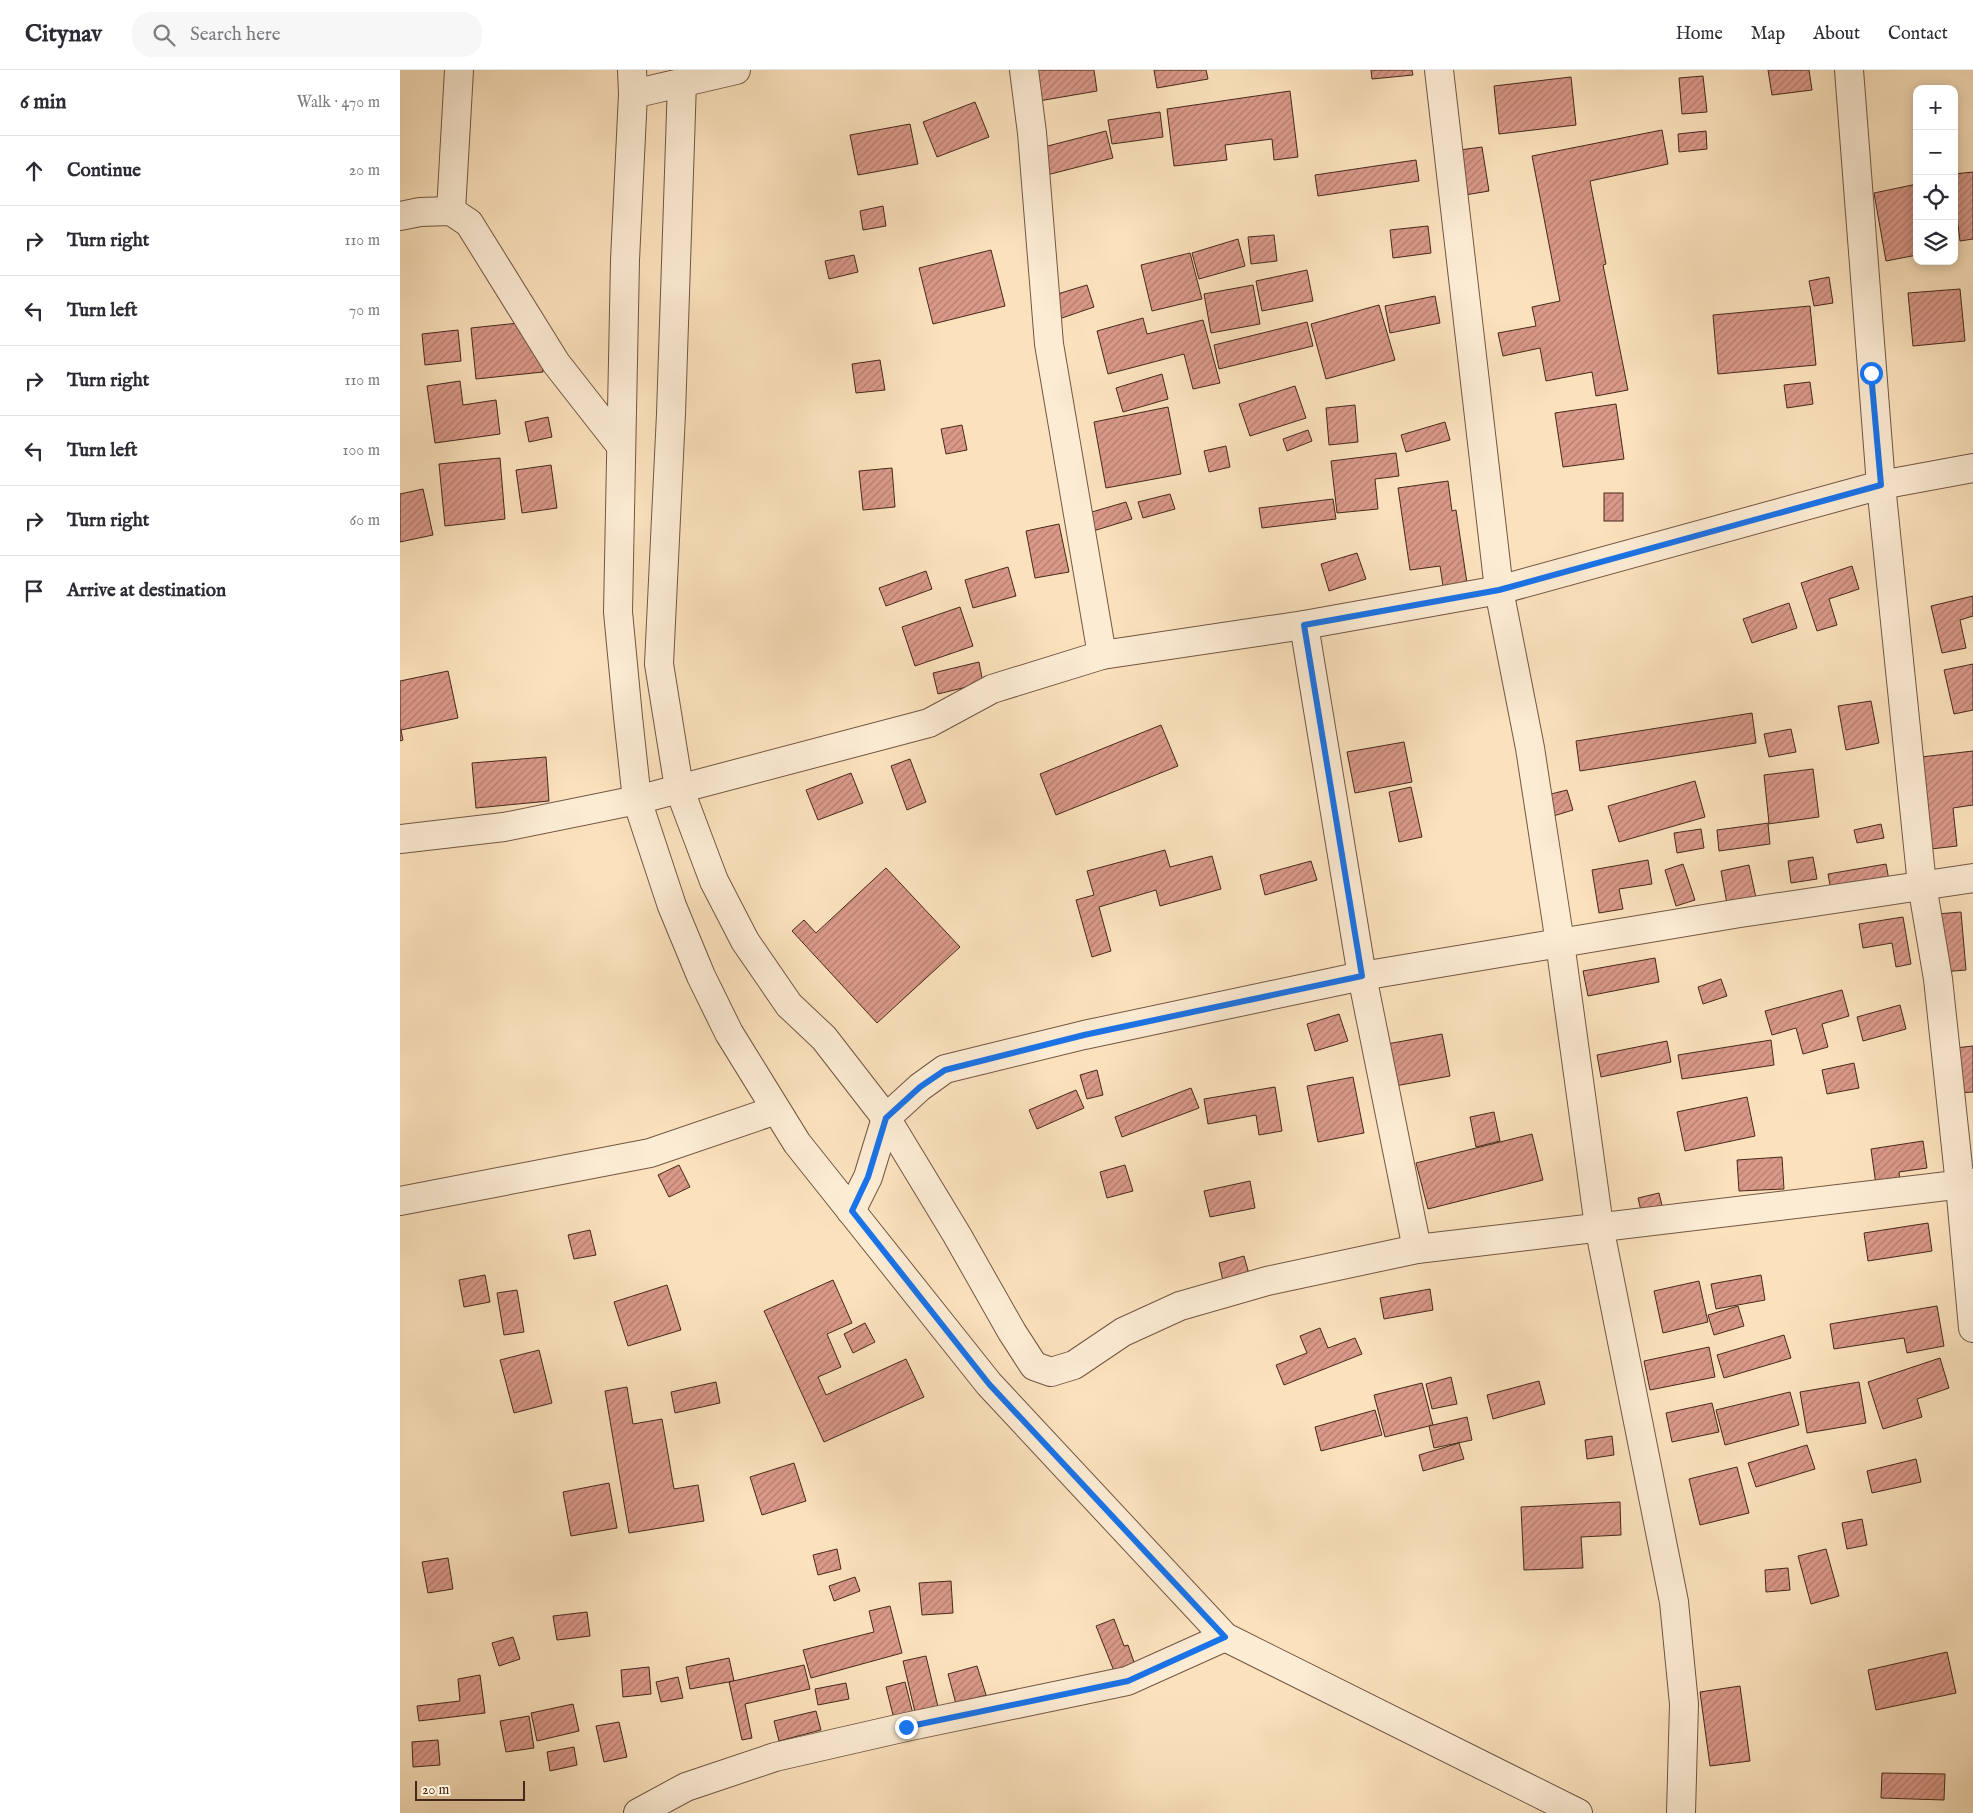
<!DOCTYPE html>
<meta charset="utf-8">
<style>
:root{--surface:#fff;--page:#f7f7f7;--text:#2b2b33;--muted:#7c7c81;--line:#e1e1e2}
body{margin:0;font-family:"IM FELL English",serif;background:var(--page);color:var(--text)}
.controls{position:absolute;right:15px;top:15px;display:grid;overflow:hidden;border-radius:10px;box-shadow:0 2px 12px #0003}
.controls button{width:45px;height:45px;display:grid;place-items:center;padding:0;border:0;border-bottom:1px solid var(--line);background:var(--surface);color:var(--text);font:25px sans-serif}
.scale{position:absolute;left:15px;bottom:12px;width:110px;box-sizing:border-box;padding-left:5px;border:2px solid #46281a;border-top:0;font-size:14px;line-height:18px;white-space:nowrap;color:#46281a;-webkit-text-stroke:4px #fcecd4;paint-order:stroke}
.stop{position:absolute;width:15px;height:15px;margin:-11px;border:4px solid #1a73e8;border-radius:50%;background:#fff}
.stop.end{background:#1a73e8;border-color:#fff;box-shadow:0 1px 5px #0008}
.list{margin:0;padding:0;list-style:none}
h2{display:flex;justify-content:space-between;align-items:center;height:65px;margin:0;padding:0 20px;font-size:21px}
h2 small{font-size:16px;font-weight:400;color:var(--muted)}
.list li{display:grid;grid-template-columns:32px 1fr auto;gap:15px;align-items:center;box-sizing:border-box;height:70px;padding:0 20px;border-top:1px solid var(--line)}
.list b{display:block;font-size:19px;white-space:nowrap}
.list em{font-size:16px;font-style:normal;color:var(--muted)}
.icon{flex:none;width:28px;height:28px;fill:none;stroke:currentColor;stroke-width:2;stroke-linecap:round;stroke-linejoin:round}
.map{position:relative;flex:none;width:1573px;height:1743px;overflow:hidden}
header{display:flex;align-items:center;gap:30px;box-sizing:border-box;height:70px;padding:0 25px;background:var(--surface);border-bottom:1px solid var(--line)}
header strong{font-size:24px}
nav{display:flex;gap:28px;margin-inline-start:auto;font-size:18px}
.search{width:350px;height:45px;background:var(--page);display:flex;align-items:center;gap:12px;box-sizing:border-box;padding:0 18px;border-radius:20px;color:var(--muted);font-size:19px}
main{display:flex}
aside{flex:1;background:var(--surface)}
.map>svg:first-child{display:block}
.building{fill:url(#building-hatch);stroke:#46281a}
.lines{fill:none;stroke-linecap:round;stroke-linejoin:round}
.minor-casing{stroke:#735643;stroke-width:30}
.tertiary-casing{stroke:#735643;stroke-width:30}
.minor{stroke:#fcecd4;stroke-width:28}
.tertiary{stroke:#fcecd4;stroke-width:28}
.route{stroke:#1a73e8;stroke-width:6}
</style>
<header>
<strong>Citynav</strong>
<div class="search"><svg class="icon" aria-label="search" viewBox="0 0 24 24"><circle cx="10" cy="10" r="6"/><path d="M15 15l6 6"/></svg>Search here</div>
<nav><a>Home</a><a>Map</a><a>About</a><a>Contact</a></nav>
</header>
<main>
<aside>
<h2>6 min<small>Walk · 470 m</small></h2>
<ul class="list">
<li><svg class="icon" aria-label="ahead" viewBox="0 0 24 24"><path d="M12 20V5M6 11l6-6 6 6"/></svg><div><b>Continue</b></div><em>20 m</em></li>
<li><svg class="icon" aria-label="right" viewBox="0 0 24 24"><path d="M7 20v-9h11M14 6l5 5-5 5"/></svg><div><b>Turn right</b></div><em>110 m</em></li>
<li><svg class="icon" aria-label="left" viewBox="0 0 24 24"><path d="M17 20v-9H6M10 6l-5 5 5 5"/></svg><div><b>Turn left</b></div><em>70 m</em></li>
<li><svg class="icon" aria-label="right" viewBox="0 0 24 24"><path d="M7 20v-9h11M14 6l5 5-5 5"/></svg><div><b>Turn right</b></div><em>110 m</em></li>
<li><svg class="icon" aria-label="left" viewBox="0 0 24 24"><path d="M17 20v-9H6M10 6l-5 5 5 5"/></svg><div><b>Turn left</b></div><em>100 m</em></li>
<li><svg class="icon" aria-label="right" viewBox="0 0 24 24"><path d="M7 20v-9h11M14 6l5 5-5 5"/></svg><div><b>Turn right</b></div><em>60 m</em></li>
<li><svg class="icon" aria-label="arrive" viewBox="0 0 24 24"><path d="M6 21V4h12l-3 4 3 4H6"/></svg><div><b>Arrive at destination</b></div></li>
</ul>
</aside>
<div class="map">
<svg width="1573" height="1743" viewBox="0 0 1573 1743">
<defs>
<pattern id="building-hatch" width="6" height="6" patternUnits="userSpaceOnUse" patternTransform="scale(1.25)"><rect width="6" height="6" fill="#da9989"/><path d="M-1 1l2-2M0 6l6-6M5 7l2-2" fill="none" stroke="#b37d6f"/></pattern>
</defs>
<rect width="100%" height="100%" fill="#fbe2bd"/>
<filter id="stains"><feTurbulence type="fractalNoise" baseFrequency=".004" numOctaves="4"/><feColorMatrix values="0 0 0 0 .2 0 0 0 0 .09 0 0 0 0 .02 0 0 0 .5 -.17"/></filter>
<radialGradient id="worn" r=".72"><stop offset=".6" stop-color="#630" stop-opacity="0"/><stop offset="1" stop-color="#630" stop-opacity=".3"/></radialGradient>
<!-- building -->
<g class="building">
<path d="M628,0H694L697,21L633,32Z"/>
<path d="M754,0H806L808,9L757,18Z"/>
<path d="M971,0H1012L1013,5L972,9Z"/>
<path d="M1368,0H1409L1412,20L1372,25Z"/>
<path d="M1303,6L1307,42L1282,44L1279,8Z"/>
<path d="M1171,7L1176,55L1099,64L1094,16Z"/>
<path d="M890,21L898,87L874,90L872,69L825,75L827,90L774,96L767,39Z"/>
<path d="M575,32L589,67L537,87L523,52Z"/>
<path d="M760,42L763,67L712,74L708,50Z"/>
<path d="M510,54L518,94L458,105L450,65Z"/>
<path d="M1262,60L1268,94L1190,111L1206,194L1203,195L1228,320L1196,326L1192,302L1146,311L1140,278L1103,286L1098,263L1136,256L1132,237L1160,231L1132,86Z"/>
<path d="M706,61L713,88L643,106L636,79Z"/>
<path d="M1306,61L1307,79L1279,82L1278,64Z"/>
<path d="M1082,77L1089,121L1059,126L1052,81Z"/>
<path d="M1016,90L1019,111L918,126L915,105Z"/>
<path d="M1573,102V169L1560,171L1554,122V104Z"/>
<path d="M1517,114V185L1486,191L1474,123Z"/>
<path d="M483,136L486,156L463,160L460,141Z"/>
<path d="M1028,156L1031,183L993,188L990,160Z"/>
<path d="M874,165L877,191L851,194L848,167Z"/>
<path d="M838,169L845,196L799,209L792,183Z"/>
<path d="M591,180L605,236L533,254L519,198Z"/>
<path d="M790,183L802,229L752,241L741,195Z"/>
<path d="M454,185L458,202L429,209L425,191Z"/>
<path d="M907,200L913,231L862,241L856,211Z"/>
<path d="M1429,207L1433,233L1414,236L1409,211Z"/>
<path d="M687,215L694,237L659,249L651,226Z"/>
<path d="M853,215L860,254L811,263L804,224Z"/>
<path d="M1560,219L1565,271L1513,276L1508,223Z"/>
<path d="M1035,226L1040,253L990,263L985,236Z"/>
<path d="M979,235L995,290L926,309L911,254Z"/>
<path d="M1410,236L1416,295L1318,304L1313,245Z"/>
<path d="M743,248L747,264L803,250L820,313L793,319L784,284L708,304L697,261Z"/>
<path d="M138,251L143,302L76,309L71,258Z"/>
<path d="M907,252L913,276L819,299L814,275Z"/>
<path d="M58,260L61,291L25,295L22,264Z"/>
<path d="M480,290L485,320L456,323L452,294Z"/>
<path d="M762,304L768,329L723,342L716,318Z"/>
<path d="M60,311L63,335L96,330L100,364L35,373L27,316Z"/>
<path d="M1410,312L1413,334L1387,338L1384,315Z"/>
<path d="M895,316L906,348L850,366L839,334Z"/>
<path d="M1216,334L1224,389L1163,397L1155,343Z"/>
<path d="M955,335L958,372L929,375L926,338Z"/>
<path d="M768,337L781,404L706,418L694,352Z"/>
<path d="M148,347L152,367L129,372L125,352Z"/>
<path d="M1045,352L1050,370L1006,382L1001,365Z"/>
<path d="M562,355L567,380L546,384L541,359Z"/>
<path d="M908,360L912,371L887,381L883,369Z"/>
<path d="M826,376L830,397L809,402L804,381Z"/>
<path d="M996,383L999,406L975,409L978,439L937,443L931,391Z"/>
<path d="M100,388L105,449L45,456L39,394Z"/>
<path d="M151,395L157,438L122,443L116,400Z"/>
<path d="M492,398L495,437L463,440L459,401Z"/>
<path d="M1048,411L1052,441L1056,440L1067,513L1043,516L1040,496L1010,500L998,418Z"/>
<path d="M23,419L33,465L0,472V424Z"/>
<rect x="1204" y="423" width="19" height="28"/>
<path d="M770,424L775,439L743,448L738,432Z"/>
<path d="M933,429L936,449L862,458L859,438Z"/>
<path d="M726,432L732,449L690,462L685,444Z"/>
<path d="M659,454L669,502L635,508L626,461Z"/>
<path d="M957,483L966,509L929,521L921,494Z"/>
<path d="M1452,496L1459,519L1429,529L1437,555L1417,561L1401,513Z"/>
<path d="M608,497L616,526L573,538L565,510Z"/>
<path d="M526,501L532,519L486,536L479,518Z"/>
<path d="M1573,526V546L1560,550L1566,578L1542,583L1531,536Z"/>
<path d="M1389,533L1397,558L1352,573L1343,549Z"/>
<path d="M560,537L573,576L515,596L502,557Z"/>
<path d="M579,592L583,613L538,624L533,603Z"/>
<path d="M1573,594V640L1554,644L1544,600Z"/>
<path d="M48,601L58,648L1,660L3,670L0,671V611Z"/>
<path d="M1471,631L1479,673L1446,680L1438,636Z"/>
<path d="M1352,643L1356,673L1180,701L1176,671Z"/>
<path d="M761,655L778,696L656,745L640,704Z"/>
<path d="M1391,659L1396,682L1369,687L1364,664Z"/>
<path d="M1004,672L1012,712L955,723L947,682Z"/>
<path d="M1573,681V735L1553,738L1557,776L1531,779L1521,687Z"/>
<path d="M146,687L149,731L76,738L72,693Z"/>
<path d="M510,689L526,732L507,740L491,696Z"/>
<path d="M1413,699L1419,747L1368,754L1370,774L1319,781L1317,760L1369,753L1364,705Z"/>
<path d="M451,703L463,733L418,750L406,720Z"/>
<path d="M1295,711L1305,747L1219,772L1208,736Z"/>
<path d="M1011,717L1022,767L999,772L989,722Z"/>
<path d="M1167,720L1173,740L1150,747L1143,726Z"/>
<path d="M1481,754L1484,768L1457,773L1454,760Z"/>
<path d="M1301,759L1304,778L1277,783L1274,763Z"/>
<path d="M765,780L770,797L812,786L821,819L760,836L756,820L699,837L711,881L692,887L676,830L694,825L687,801Z"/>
<path d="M1413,787L1417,809L1391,813L1388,791Z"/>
<path d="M1248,790L1252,814L1219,819L1223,839L1199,843L1192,800Z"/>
<path d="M911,791L917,810L865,825L860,805Z"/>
<path d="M1283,794L1295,830L1276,836L1265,800Z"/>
<path d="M1486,794L1491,821L1433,832L1428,804Z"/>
<path d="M1349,795L1356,828L1327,834L1321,801Z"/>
<path d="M486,798L560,877L477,953L392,861L404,850L416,863Z"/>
<path d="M1561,842L1566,900L1542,902L1537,844Z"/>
<path d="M1503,847L1511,894L1496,897L1492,873L1463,878L1459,854Z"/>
<path d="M1255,888L1259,912L1188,926L1183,901Z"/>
<path d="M1321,909L1327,926L1303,934L1298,917Z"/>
<path d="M1442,920L1449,946L1422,954L1428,977L1403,984L1396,958L1372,965L1365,941Z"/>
<path d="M1500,935L1506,959L1463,971L1457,947Z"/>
<path d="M939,944L948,971L915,981L907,954Z"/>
<path d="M1042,964L1050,1006L984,1018L976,976Z"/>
<path d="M1371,970L1374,995L1282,1009L1278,985Z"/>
<path d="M1267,971L1271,992L1201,1007L1197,985Z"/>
<path d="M1573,976V1022L1558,1023L1555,978Z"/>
<path d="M1454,993L1459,1018L1427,1024L1422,1000Z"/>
<path d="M697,1000L703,1025L687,1029L680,1005Z"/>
<path d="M953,1007L964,1063L918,1072L907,1016Z"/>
<path d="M875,1017L882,1061L859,1065L856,1045L808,1054L804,1029Z"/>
<path d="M791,1018L799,1038L722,1067L715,1047Z"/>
<path d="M676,1020L684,1038L637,1059L629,1040Z"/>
<path d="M1347,1027L1355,1066L1285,1081L1277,1042Z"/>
<path d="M1094,1042L1100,1071L1076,1077L1070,1047Z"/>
<path d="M1132,1064L1143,1110L1028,1139L1016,1093Z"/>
<path d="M1523,1071L1527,1098L1499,1102L1501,1118L1477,1122L1471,1079Z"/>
<path d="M1382,1087L1384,1119L1339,1121L1337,1090Z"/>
<path d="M279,1095L290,1117L269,1127L258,1105Z"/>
<path d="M725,1095L733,1121L707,1128L700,1102Z"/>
<path d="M850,1111L855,1138L810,1147L804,1121Z"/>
<path d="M1259,1123L1264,1144L1243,1149L1238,1128Z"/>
<path d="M1528,1153L1532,1181L1468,1191L1464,1163Z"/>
<path d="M190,1160L196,1185L174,1189L168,1165Z"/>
<path d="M844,1186L849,1204L823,1211L819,1193Z"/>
<path d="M85,1205L90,1232L64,1237L59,1210Z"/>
<path d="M1361,1205L1365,1230L1316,1239L1311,1214Z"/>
<path d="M433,1210L452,1253L427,1264L441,1297L418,1307L426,1325L506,1289L524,1327L424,1372L364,1241Z"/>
<path d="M1299,1211L1308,1252L1263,1263L1254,1221Z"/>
<path d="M267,1215L281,1260L228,1276L214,1232Z"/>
<path d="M1030,1219L1033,1240L984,1249L980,1228Z"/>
<path d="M117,1220L124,1262L104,1265L97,1223Z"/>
<path d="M1338,1236L1344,1256L1314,1265L1308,1245Z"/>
<path d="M1537,1236L1544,1276L1507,1283L1504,1268L1434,1279L1430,1254Z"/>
<path d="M465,1253L475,1272L453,1283L444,1264Z"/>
<path d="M920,1258L928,1278L955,1268L962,1284L884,1315L876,1295L907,1283L900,1266Z"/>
<path d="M1384,1265L1391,1288L1324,1308L1317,1285Z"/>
<path d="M1309,1277L1315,1307L1250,1320L1244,1291Z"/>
<path d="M139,1280L152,1333L114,1343L100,1290Z"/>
<path d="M1540,1288L1549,1318L1517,1329L1522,1347L1483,1359L1468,1312Z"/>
<path d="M1051,1307L1057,1334L1032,1339L1026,1314Z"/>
<path d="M1139,1311L1145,1334L1093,1349L1087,1325Z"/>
<path d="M316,1312L320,1333L275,1343L271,1322Z"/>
<path d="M1459,1312L1466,1353L1407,1363L1400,1322Z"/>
<path d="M1022,1313L1033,1355L985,1367L974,1325Z"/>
<path d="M227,1317L233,1354L262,1349L274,1419L298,1415L304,1451L229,1463L205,1321Z"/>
<path d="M1390,1322L1399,1355L1325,1375L1316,1340Z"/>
<path d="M1312,1333L1319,1362L1272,1372L1266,1343Z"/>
<path d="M975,1340L982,1365L921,1381L915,1357Z"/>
<path d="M1067,1347L1072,1370L1034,1378L1029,1356Z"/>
<path d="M1212,1366L1214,1385L1187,1389L1185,1370Z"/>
<path d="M1059,1373L1064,1389L1023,1401L1019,1385Z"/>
<path d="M1407,1375L1415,1399L1356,1417L1348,1393Z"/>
<path d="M1516,1389L1521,1412L1472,1423L1467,1401Z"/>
<path d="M394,1393L406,1431L362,1445L350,1407Z"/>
<path d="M1337,1397L1349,1443L1300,1455L1289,1409Z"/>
<path d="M209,1413L217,1458L171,1466L163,1422Z"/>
<path d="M1220,1432L1221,1465L1181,1467L1183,1498L1124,1500L1121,1437Z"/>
<path d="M1462,1449L1467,1475L1447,1479L1442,1453Z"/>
<path d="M437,1479L441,1499L418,1505L413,1485Z"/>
<path d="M1426,1479L1439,1526L1411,1534L1398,1486Z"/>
<path d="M48,1488L53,1519L28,1523L22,1492Z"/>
<path d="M1388,1498L1390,1520L1366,1522L1365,1500Z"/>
<path d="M455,1507L460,1521L434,1531L429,1516Z"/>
<path d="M551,1511L553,1543L522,1545L519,1513Z"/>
<path d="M490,1536L502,1583L411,1608L403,1580L474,1562L469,1541Z"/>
<path d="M187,1542L190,1566L157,1570L153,1546Z"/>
<path d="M714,1549L724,1576L728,1575L736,1598L716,1606L696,1556Z"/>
<path d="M113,1567L120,1589L99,1596L92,1573Z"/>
<path d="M1547,1582L1556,1623L1476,1640L1468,1600Z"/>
<path d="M526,1586L538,1637L515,1642L503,1591Z"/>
<path d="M329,1588L334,1611L290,1619L286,1597Z"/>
<path d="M404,1595L410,1619L345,1634L352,1668L342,1670L329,1612Z"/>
<path d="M577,1596L586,1625L556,1634L548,1604Z"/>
<path d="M249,1597L251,1624L223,1627L221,1600Z"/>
<path d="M80,1605L85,1643L19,1651L17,1636L60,1631L58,1609Z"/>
<path d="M278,1607L283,1628L261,1632L256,1612Z"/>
<path d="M505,1612L514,1648L495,1653L486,1617Z"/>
<path d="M446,1613L449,1629L418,1635L415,1619Z"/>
<path d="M1340,1616L1350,1691L1310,1696L1300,1622Z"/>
<path d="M173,1634L179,1661L137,1671L131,1643Z"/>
<path d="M416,1641L421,1660L379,1671L374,1651Z"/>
<path d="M129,1646L134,1678L106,1682L100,1651Z"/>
<path d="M219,1652L227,1687L204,1692L196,1656Z"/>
<path d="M38,1670L40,1695L13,1697L12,1672Z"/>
<path d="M174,1677L177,1695L150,1701L147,1682Z"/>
<path d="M1482,1703L1545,1704L1544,1730L1481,1728Z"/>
</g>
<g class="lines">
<defs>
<g id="minor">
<path d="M624,0L632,63L649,274L702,585"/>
<path d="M1039,0L1099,520L1130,678L1160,873L1199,1156L1274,1532L1284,1634L1281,1743"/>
<path d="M1449,0L1481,415L1522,815L1538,909L1560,1115L1573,1258"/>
<path d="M282,12L271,344L259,594L279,718L314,811L345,871L389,935L424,968L486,1048L557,1165L612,1262L634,1296L651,1302L674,1295L723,1262L780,1236L867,1211L1017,1179L1573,1113"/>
<path d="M233,24L336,0"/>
<path d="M51,141L59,0"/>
<path d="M0,146L20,142L51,141L69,153L156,293L221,376"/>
<path d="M904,555L962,906L1017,1179"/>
<path d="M0,769L104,757L237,730L529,653L592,619L702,585L904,555L1099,520L1481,415L1573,398"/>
<path d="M0,1131L250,1083L376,1040"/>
<path d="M451,1141L468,1107L486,1048L520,1017L545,999L684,965L962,906L1340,843L1573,808"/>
<path d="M238,1743L286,1717L375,1687L506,1657L727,1611L825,1567"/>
</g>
<path id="tertiary" d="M232,0L233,24L225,190L218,542L228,647L237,730L272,836L301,906L329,963L397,1073L589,1314L825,1567L1178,1743"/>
</defs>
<!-- minor casing -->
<use href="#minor" class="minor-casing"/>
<!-- tertiary casing -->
<use href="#tertiary" class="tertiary-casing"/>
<!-- minor -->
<use href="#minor" class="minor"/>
<!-- tertiary -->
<use href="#tertiary" class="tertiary"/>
</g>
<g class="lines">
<!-- route -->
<path class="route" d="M506,1657L728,1611L825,1567L589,1314L452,1141L468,1107L486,1048L520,1017L545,1000L684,965L962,906L904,555L1099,520L1481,415L1471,303"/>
</g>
<rect width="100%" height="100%" filter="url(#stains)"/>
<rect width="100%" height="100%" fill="url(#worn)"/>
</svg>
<div class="controls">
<button>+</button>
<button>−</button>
<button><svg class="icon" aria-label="locate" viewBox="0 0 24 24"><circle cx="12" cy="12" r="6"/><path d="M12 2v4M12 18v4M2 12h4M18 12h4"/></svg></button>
<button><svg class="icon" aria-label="layers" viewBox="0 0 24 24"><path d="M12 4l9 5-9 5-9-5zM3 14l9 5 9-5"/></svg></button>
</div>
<div class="scale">20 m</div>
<div class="stop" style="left:1471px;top:303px"></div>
<div class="stop end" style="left:506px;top:1657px"></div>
</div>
</main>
